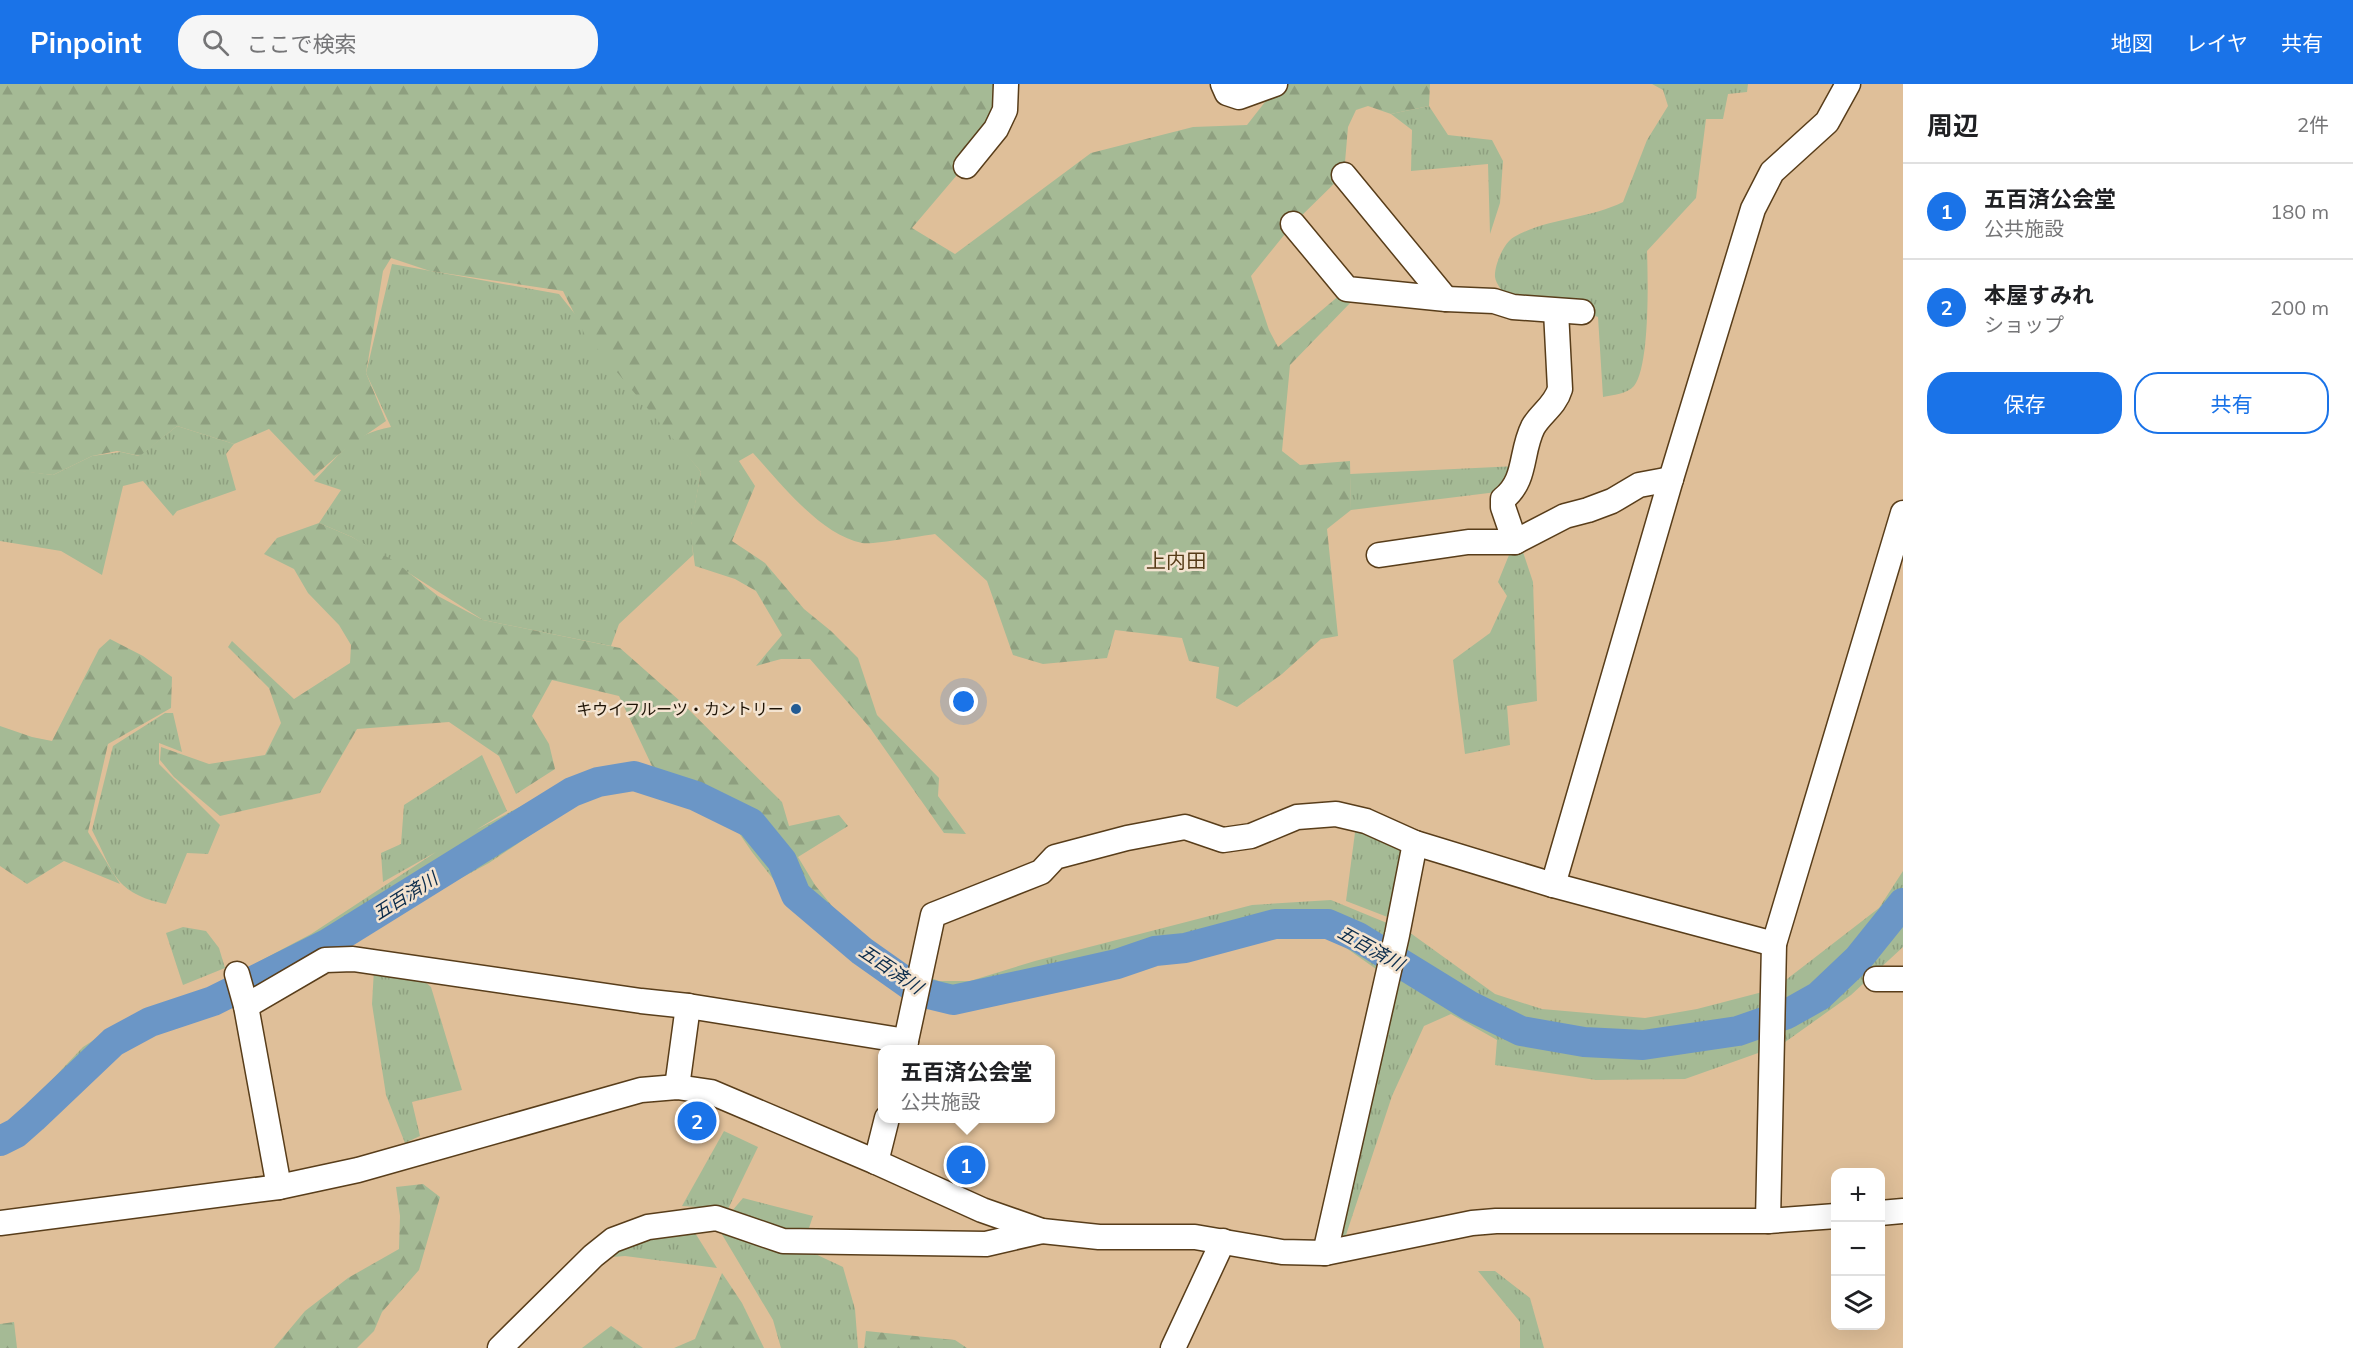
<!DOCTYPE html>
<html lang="ja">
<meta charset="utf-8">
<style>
:root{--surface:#fff;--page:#f6f6f6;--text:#202124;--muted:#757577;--line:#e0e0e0;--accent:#1a73e8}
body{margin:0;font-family:Mulish,"Noto Sans JP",sans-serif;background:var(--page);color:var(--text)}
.controls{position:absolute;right:18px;bottom:18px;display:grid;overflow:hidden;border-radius:12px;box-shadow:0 6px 24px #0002}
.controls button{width:54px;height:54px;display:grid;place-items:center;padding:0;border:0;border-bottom:2px solid var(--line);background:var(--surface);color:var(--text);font:30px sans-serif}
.you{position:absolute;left:964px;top:618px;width:21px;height:21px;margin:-15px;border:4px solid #fff;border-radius:50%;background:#1a73e8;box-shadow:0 0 0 9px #1a73e833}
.badge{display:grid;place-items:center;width:39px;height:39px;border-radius:50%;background:var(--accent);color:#fff;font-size:20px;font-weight:700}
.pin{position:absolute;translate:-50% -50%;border:3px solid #fff;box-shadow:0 2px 6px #0006}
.popup{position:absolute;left:878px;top:961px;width:177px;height:78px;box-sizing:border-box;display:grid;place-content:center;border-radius:12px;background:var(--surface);filter:drop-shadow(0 2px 4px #0005);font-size:20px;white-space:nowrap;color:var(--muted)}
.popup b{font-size:22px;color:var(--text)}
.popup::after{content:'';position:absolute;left:50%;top:100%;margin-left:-12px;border:12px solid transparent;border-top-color:var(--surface)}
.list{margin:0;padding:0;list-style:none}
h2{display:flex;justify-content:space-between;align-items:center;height:78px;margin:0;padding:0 24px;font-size:26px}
h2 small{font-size:20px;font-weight:400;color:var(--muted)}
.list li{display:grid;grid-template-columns:39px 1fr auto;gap:18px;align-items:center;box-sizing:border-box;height:96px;padding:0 24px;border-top:2px solid var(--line)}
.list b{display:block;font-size:22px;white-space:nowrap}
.list p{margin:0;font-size:20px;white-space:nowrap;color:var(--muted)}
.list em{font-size:20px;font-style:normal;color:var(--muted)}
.actions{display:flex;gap:12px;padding:18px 24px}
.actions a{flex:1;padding:14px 0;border:2px solid var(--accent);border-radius:24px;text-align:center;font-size:21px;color:var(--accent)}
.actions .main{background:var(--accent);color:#fff}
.icon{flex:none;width:33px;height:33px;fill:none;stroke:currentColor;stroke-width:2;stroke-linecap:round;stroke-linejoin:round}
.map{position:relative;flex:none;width:1903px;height:1264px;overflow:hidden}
header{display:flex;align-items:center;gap:36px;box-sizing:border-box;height:84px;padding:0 30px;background:var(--accent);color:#fff}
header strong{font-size:28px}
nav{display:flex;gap:33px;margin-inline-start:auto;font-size:21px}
.search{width:420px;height:54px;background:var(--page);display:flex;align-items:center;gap:15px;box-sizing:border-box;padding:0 21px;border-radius:24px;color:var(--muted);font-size:22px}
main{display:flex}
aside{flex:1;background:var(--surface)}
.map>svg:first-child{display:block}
.grass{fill:url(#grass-tufts)}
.forest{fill:url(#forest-firs)}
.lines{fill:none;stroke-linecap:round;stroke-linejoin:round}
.river{stroke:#6b96c6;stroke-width:30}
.minor-casing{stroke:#583d1a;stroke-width:27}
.minor{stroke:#fff;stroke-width:24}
.poi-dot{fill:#235b93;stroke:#f3e3d0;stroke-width:2}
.labels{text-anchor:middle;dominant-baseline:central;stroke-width:5;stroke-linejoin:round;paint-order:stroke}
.poi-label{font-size:16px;fill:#1e1305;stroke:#f3e3d0;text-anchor:end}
.water-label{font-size:18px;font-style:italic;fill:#0b2c4b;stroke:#f3e3d0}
.quarter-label{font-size:20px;fill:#563b17;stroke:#f3e3d0}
</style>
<header>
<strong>Pinpoint</strong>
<div class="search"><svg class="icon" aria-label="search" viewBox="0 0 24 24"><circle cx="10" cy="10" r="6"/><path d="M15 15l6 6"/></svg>ここで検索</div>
<nav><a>地図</a><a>レイヤ</a><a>共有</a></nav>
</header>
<main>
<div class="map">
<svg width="1903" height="1264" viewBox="0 0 1903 1264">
<defs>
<pattern id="grass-tufts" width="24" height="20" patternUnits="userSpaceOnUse" patternTransform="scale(1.5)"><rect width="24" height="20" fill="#a5ba95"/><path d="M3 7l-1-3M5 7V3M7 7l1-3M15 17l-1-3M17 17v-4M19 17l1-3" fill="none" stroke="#8e9f7f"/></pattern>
<pattern id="forest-firs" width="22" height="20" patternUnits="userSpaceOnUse" patternTransform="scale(1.5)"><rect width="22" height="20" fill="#a5ba95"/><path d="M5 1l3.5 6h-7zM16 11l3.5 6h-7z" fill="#8e9f7f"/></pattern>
</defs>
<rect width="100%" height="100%" fill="#dfbf99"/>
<!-- grass -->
<g class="grass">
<path d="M1652,0H1748L1747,8L1728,10L1723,35H1706L1696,114L1647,167C1648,194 1650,282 1634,302C1627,310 1613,311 1603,313L1598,233L1584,228L1506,213C1503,208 1496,200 1495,193C1494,182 1504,158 1514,153C1547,134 1589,135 1623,118L1647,56L1668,22L1663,6Z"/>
<path d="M1429,22L1448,51L1492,56L1503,77L1500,119L1490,150L1488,80L1411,87L1412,46L1391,30Z"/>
<path d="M392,180L559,210L701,388L691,443L693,471L619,540L611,562L483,536L352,453L319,439L341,406L314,397C340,370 352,350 391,343L366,289Z"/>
<path d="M177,342L234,360L226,370L236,406L177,427L173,432L143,397L123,402L102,491L61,467L0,457V384L53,391L92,372L121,368L139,372Z"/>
<path d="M1517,382L1505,407L1351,426L1350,390Z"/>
<path d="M1521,462L1533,498L1537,617L1507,622L1510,661L1465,670L1453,576L1490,549L1507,512L1498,498L1509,471Z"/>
<path d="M165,629H173L182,668L159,659V680L220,741L208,770L187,769L166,820C114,809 114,789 92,746L113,662Z"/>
<path d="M482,671L507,727L476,746L576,693L652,682L690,703L739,719L782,777L794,809L872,872L939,897H970L1035,877L1252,821L1331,816L1409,848L1495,910L1542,925L1645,934L1697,925L1774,905L1879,824L1903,787V863L1851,911L1781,961L1685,995L1596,996L1495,981L1497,956L1451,930L1424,942L1392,1012L1345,1154L1331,1157L1393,897L1332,854L1266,853L1144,883L963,920L926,917L899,907L877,893L801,831L752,768L732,739L687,716L647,705L624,702L578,719L489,779L251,907L152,947L106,973L54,1026L0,1066V1046L12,1038L83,963L128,934L200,909L311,850L436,768L383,798L381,769L401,760L404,721Z"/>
<path d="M1356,741L1407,763L1390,834L1346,817Z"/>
<path d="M183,843L206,847L219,864L225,884L183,901L166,849Z"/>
<path d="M374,885L419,893L431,903L462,1006L412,1018L420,1052L405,1059L386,1011L372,920Z"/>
<path d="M724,1047L758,1063L728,1125L682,1122Z"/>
<path d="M743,1114L813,1132L809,1144L780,1145L732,1127Z"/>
<path d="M692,1144L717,1184L625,1172L612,1173L608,1167L629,1156Z"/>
<path d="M720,1147L811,1168L843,1183L855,1225L858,1264H781L773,1236Z"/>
<path d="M1478,1187H1495L1530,1214L1544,1264H1520V1238Z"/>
</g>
<!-- forest -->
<g class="forest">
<path d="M0,0H1003L996,45L912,144L955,170L1091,69L1193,43L1247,41L1279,0H1430L1429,22L1391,30L1368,22L1356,26L1348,43L1344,90L1293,140L1251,192L1269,246L1278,263L1347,205L1354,215L1290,281L1282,367L1300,381L1350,377L1351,426L1327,445L1338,552L1321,555L1282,590L1237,623L1216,614L1219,583L1189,577L1182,554L1115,546L1107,574L1043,580L1013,571L987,497L935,450C919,452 874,461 862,459C819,450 781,399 753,369L739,377L755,402L732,457L765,479L804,525L831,547L858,574L877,631L939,694L938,712L966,750L944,749L870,644L810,575H781L756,582L782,551L756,507L735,495L695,482L690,446L701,388L584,249L563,207L430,187L391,174L383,187L366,289L386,337L344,366L314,392L269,345L234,360L177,342L140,372L117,367L92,372L53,391L0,385Z"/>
<path d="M319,439L352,453L394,477L438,512L483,536L620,564L680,617L782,718L789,742L839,731L848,742L798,773L815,801L871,870L802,812L739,719L690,703L652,682L619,612L552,596L532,632L549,660L555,685L516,710L499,672L449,638L357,645L320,709L220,732L174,693L160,676L161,663L209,680L265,671L281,639L269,604L228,563L232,557L294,615L350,579L351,561L339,541L308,509L294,485L264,470L277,454Z"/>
<path d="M110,555L143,572L172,593L171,624L108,660L88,748L120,800L64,777L27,800L0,782V642L32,653L52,657L99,565Z"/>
<path d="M423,1100L440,1113L419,1186L382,1228L374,1247L357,1264H274L305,1227L348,1194L399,1165L400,1132L396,1103Z"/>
<path d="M722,1189L742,1219L764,1264H674L695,1255Z"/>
<path d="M14,1238L17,1264H0V1240Z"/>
<path d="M611,1242L643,1264H582Z"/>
<path d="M866,1247L955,1256L967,1264H864Z"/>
</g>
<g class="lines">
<!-- river -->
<path class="river" d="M0,1057L16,1049L33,1034L113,958L150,938L213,917L327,860L572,708L598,698L634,692L696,712L751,739L782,777L796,811L862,867L920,908L953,916L1068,891L1117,880L1155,867L1185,864L1275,840H1328L1358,853L1470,922L1521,947L1584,958L1643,961L1738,947L1787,930L1819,912L1858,875L1903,819"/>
<defs>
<g id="minor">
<path d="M1223,0L1227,9L1239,13L1275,0"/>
<path d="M966,82L996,45L1005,26L1006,0"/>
<path d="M1344,91L1446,215"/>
<path d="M1293,140L1347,205L1446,215L1494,217L1513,223L1582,228"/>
<path d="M1515,458L1503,423V415C1527,396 1520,369 1533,343C1541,329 1555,322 1560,305L1556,227"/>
<path d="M1379,471L1468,458H1515L1565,432L1588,426L1612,417L1639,401L1671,395"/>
<path d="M1553,801L1671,395L1753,125L1772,88L1827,38L1848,0"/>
<path d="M237,890L246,922L279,1103"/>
<path d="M1876,895H1903"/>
<path d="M246,922L325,876L353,875L641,917L688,922L906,957"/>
<path d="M904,966L933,831L1041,788L1055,773L1127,754L1185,743L1223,756L1251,752L1297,733L1336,730L1366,737L1415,759L1553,801L1774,860"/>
<path d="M677,1003L688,922"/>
<path d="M876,1078L887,1034"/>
<path d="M1880,1129L1903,1127"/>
<path d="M1768,1137L1774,860L1903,429"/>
<path d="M0,1139L279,1103L358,1086L641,1006L677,1003L711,1008L876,1078L982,1126L1042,1147L1099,1153H1195L1282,1168L1325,1169L1472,1139L1496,1137H1768L1836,1132"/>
<path d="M1325,1169L1397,851L1415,759"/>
<path d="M500,1264L593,1172L613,1156L648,1143L716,1134L783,1157L986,1160L1042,1147"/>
<path d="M1173,1264L1223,1157"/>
</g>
</defs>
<!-- minor casing -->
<use href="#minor" class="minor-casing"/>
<!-- minor -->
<use href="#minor" class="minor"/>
</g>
<!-- markers -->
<circle class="poi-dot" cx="796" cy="625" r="6"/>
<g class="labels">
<!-- poi labels -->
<g class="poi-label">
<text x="784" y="625">キウイフルーツ・カントリー</text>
</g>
<!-- water labels -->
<g class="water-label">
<text transform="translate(405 812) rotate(-32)">五百済川</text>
<text transform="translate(1371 864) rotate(29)">五百済川</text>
<text transform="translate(891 885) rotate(34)">五百済川</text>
</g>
<!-- quarter labels -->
<g class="quarter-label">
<text x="1176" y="476">上内田</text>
</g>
</g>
</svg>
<div class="controls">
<button>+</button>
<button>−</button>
<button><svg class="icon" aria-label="layers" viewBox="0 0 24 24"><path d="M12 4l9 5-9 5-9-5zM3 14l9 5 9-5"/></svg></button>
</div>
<div class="you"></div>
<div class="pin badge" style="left:966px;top:1081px">1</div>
<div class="popup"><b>五百済公会堂</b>公共施設</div>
<div class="pin badge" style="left:697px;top:1037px">2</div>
</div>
<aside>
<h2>周辺<small>2件</small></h2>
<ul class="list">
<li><span class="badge">1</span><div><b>五百済公会堂</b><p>公共施設</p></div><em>180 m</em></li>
<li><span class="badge">2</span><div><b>本屋すみれ</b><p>ショップ</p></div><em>200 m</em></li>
</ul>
<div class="actions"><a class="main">保存</a><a>共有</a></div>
</aside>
</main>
